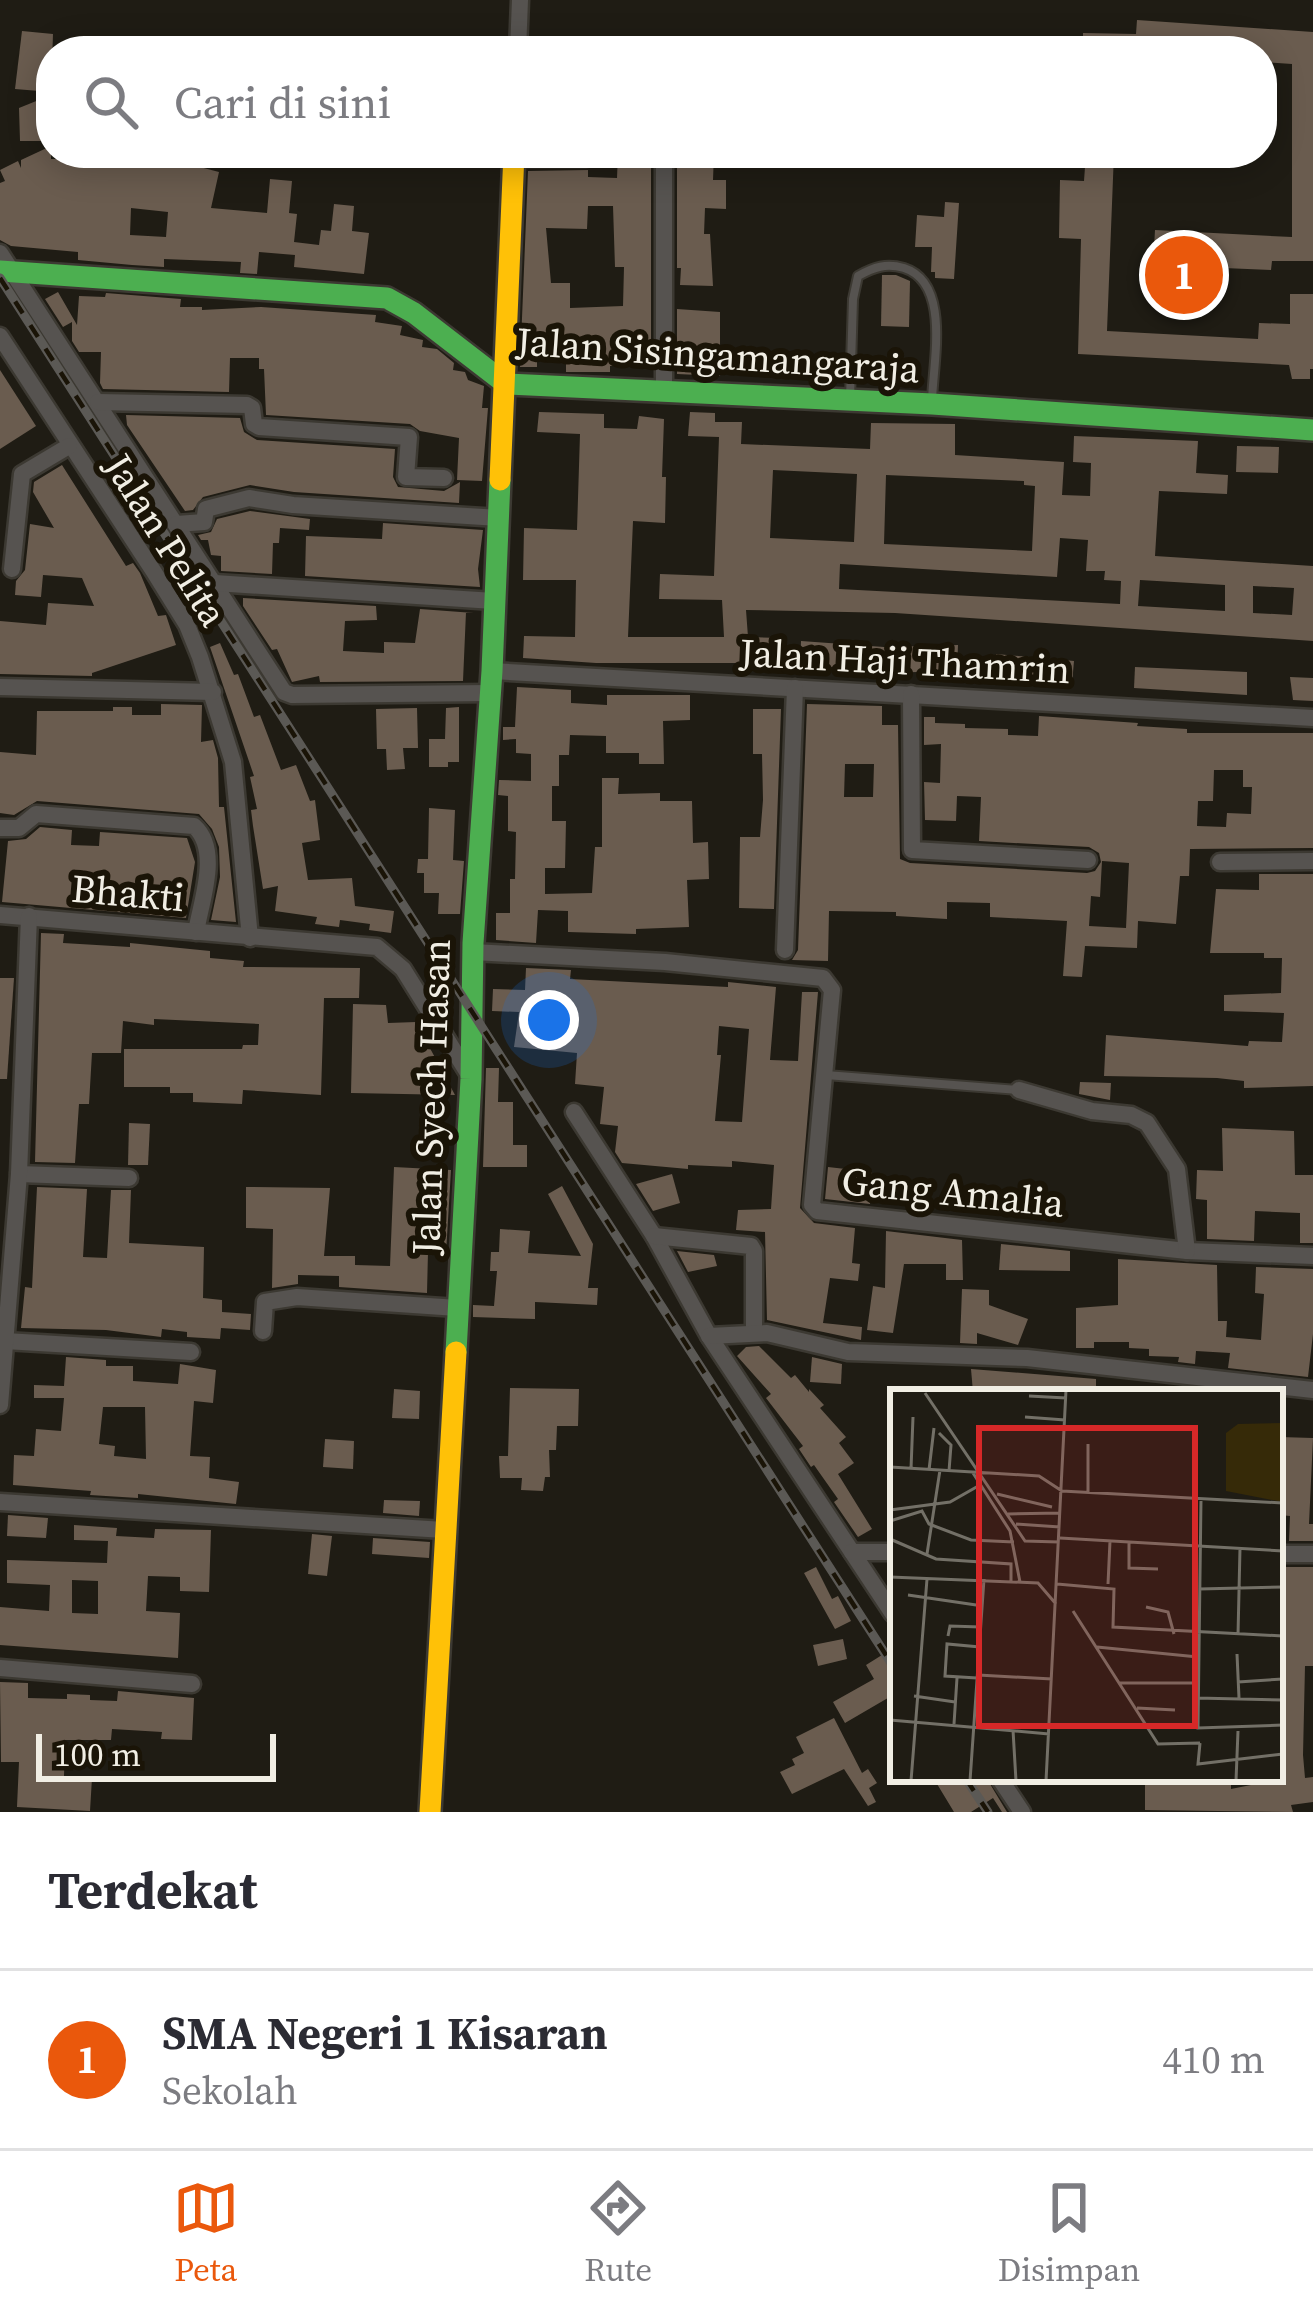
<!DOCTYPE html>
<html lang="id">
<style>
:root{--surface:#fff;--page:#f2f2f3;--text:#2b2b33;--muted:#7c7c81;--line:#e1e1e2;--accent:#ea580c}
body{margin:0;font-family:"Source Serif 4",serif;background:var(--page);color:var(--text)}
.scale{position:absolute;left:36px;bottom:30px;width:240px;box-sizing:border-box;padding-left:12px;border:6px solid #f1eee4;border-top:0;font-size:33px;line-height:42px;white-space:nowrap;color:#f1eee4;-webkit-text-stroke:9px #1a1407;paint-order:stroke}
.you{position:absolute;left:549px;top:1020px;width:42px;height:42px;margin:-30px;border:9px solid #fff;border-radius:50%;background:#1a73e8;box-shadow:0 0 0 18px #1a73e833}
.badge{display:grid;place-items:center;width:78px;height:78px;border-radius:50%;background:var(--accent);color:#fff;font-size:39px;font-weight:700}
.pin{position:absolute;translate:-50% -50%;border:6px solid #fff;box-shadow:0 3px 12px #0006}
.list{margin:0;padding:0;list-style:none}
h2{display:flex;justify-content:space-between;align-items:center;height:156px;margin:0;padding:0 48px;font-size:51px}
h2 small{font-size:39px;font-weight:400;color:var(--muted)}
.list li{display:grid;grid-template-columns:78px 1fr auto;gap:36px;align-items:center;box-sizing:border-box;height:180px;padding:0 48px;border-top:3px solid var(--line)}
.list b{display:block;font-size:45px;white-space:nowrap}
.list p{margin:0;font-size:39px;white-space:nowrap;color:var(--muted)}
.list em{font-size:39px;font-style:normal;color:var(--muted)}
.icon{flex:none;width:66px;height:66px;fill:none;stroke:currentColor;stroke-width:2;stroke-linecap:round;stroke-linejoin:round}
.map{position:relative;flex:none;width:1313px;height:1812px;overflow:hidden}
.search{position:absolute;background:var(--surface);box-shadow:0 6px 30px #0003;left:36px;right:36px;top:36px;height:132px;display:flex;align-items:center;gap:30px;box-sizing:border-box;padding:0 42px;border-radius:48px;color:var(--muted);font-size:45px}
.sheet{height:336px;background:var(--surface)}
nav{display:flex;justify-content:space-around;align-items:center;box-sizing:border-box;height:168px;border-top:3px solid var(--line);background:var(--surface);font-size:33px;color:var(--muted)}
nav a{display:grid;justify-items:center;gap:6px}
nav .on{color:var(--accent)}
.map>svg:first-child{display:block}
.building{fill:#6a5c4f;fill-rule:evenodd}
.lines{fill:none;stroke-linecap:round;stroke-linejoin:round}
.lane-casing{stroke:#3c3932;stroke-width:12}
.street-casing{stroke:#3c3932;stroke-width:21}
.fast-casing{stroke:#3c3932;stroke-width:26}
.slow-casing{stroke:#3c3932;stroke-width:26}
.lane{stroke:#565350;stroke-width:8}
.street{stroke:#565350;stroke-width:16}
.fast{stroke:#4caf50;stroke-width:21}
.slow{stroke:#ffc107;stroke-width:21}
.rail-casing{stroke:#5b5955;stroke-width:9}
.rail{stroke:#1a1407;stroke-width:4.5;stroke-dasharray:14;stroke-linecap:butt}
.labels{text-anchor:middle;dominant-baseline:central;stroke-width:12;stroke-linejoin:round;paint-order:stroke}
.street-label{font-size:39px;fill:#f1eee4;stroke:#1a1407}
.inset-road{fill:none;stroke:#737067;stroke-width:3}
.view{fill:#d62828;fill-opacity:0.15;stroke:#d62828;stroke-width:6}
.inset-edge{fill:none;stroke:#f1eee4;stroke-width:6}
</style>
<div class="map">
<svg width="1313" height="1812" viewBox="0 0 1313 1812">
<rect width="100%" height="100%" fill="#1f1c14"/>
<!-- building -->
<g class="building">
<path d="M1137,20L1313,32V261H1272L1271,270L1153,265L1155,230L1292,237V64L1262,62V51H1083V33L1136,34Z"/>
<path d="M22,31L53,34L51,92L15,89Z"/>
<path d="M51,95V141H20L19,108Z"/>
<path d="M51,146V159H92V153H176L173,160L219,172L211,208L267,213L270,179L292,181L289,213L297,214L294,242L319,245L321,230L331,231L334,204L354,206L352,231L369,233L364,274L294,267L295,255L259,252L257,274L240,273L241,262L164,259V267L132,265L78,260V252L11,246L0,240V183L5,181L0,170L18,161L21,168V160ZM131,208L168,212L166,237L130,235Z"/>
<path d="M618,153L651,154V362L610,366V372H566V359H537V367H520L528,171L588,170V177L617,178ZM588,206H613L615,267H624L623,306L570,308V283H551L546,228L587,229Z"/>
<path d="M677,153H714L713,180H726V209L705,208L704,234H710L713,286L680,285L681,268H677Z"/>
<path d="M1086,153H1114L1107,331L1258,339L1259,323L1290,324V294H1313V369H1310V379H1292L1289,365L1078,354L1081,239L1059,238L1060,180L1084,181Z"/>
<path d="M945,202L959,203L954,279L935,278V272H931L932,247H915L917,215L944,217Z"/>
<path d="M882,275H896L910,281L909,327L881,326Z"/>
<path d="M58,292L77,325L79,296L105,297L106,293L181,299L180,307H202V310L261,307L376,315L375,322L402,326L400,335L423,340L422,347L437,349L454,363L453,370L465,372L468,380L484,386L482,408H488L482,481L457,480L459,438L420,431L410,424L266,415L264,369H259V358H230L229,392L103,389L100,383L101,352H79L72,341V322L63,327L45,299Z"/>
<path d="M677,309L720,312V376L677,374Z"/>
<path d="M0,370L36,426L0,449Z"/>
<path d="M539,412L604,414V428L637,429L639,416L664,419L662,477H666L665,523L633,521L628,637H724L722,600L659,599L660,574L714,576L719,437L688,436L690,412L715,413V422H742L741,444L870,449L871,423L955,424V455L1064,462L1062,495L1090,496L1091,463L1073,462L1074,436L1198,441L1196,473L1228,475L1227,494L1159,491L1155,556L1313,566V641L895,613L746,610L748,637L780,638L779,651H772L771,663H596L523,658L524,636L575,637L576,580H523L524,528L577,530L580,434L537,432ZM773,470L857,474L854,542L770,538ZM886,475L1024,481V485L1035,486L1032,551L884,544ZM1060,538L1088,540L1086,571H1105L1104,580L1121,581L1120,604L839,589L840,564L1057,577ZM1140,580L1225,585V611L1138,606ZM1253,586L1294,588L1292,615L1253,613Z"/>
<path d="M126,415L240,418L244,432L257,440L395,449L393,477L398,487L444,491L460,482L459,503L294,492L250,485L203,497L193,510L185,511L127,425Z"/>
<path d="M1237,446L1279,447L1278,473L1236,472Z"/>
<path d="M62,465L126,566L133,563L140,573L158,616L166,615L176,645L92,673V676L0,674V621L46,625L48,603L94,606L82,578L43,575L41,597L15,595L16,581L25,570L30,524L54,528L33,492L34,482Z"/>
<path d="M250,511L310,519L309,530L280,528L279,543H273L272,574L221,571V556L211,555L208,540H201L198,535L211,532L217,519Z"/>
<path d="M383,523L483,530L478,569L480,587L305,576L306,536L382,539Z"/>
<path d="M243,598L376,606L377,620L345,621L343,651L384,653V642L415,643L420,609L474,613L466,612L463,681L320,682L319,676L292,682L277,649L272,650L243,606Z"/>
<path d="M801,641L884,647L958,645L957,671L879,673L860,671V668L800,666Z"/>
<path d="M220,643L234,675L238,674L254,717L260,715L281,770L296,765L310,801L315,800L320,840L302,843L308,880L352,878L355,906L394,911L391,933L369,930L370,924L340,920L339,927L315,924L317,917L275,911L278,886L263,889L253,826L251,810L257,809L250,777L254,776L210,647Z"/>
<path d="M996,654L1074,661L1072,684L995,677Z"/>
<path d="M1135,667L1247,672V695L1134,688Z"/>
<path d="M1290,677L1313,678V701L1293,700Z"/>
<path d="M517,687L571,690V703L607,705V695H690V720L663,721L664,764H639V753H606V736L570,735L569,755H559V786H552V821H566L565,868H545V894L592,893L595,847H602V778H619L618,794L660,793V801H692L693,843L708,842L709,879L687,880L689,927L636,929V934L568,932V911L538,910L536,943L496,940V913H510V879H515L516,832L508,831V796L498,795L499,780L531,781V754L516,753V739L503,740V727H515Z"/>
<path d="M161,704L202,705L201,742L213,740L218,758L219,807H224L236,922L211,920L220,877L219,847L212,829L199,814L37,801L14,815L0,813V752L36,755L37,711H113V707H132V715H161Z"/>
<path d="M807,704L882,706V725H898L900,859L910,863L1087,873L1095,871L1101,862L1099,853L1089,847L979,841L981,797L957,796L956,821L925,820L924,782L940,783L941,744L924,745V717H935V723L965,724V728L1008,729V735L1038,736L1039,716L1138,723L1137,726L1187,729V733H1313V848L1190,849L1189,876H1180L1176,924L1138,921L1137,948L1085,946L1082,977L1063,976L1067,921L990,917V903L947,902V919L896,916V912L829,911L828,961L792,960L798,950ZM845,764H874L873,797H844ZM1214,770H1243V787H1252L1251,814L1227,813L1226,827L1197,826L1198,801H1213ZM1102,861L1129,863L1126,928L1089,926L1091,896L1100,897Z"/>
<path d="M459,707V762H448V767H429V739H445L446,708Z"/>
<path d="M417,708L418,748H403L405,769L387,770L386,749H377L376,709Z"/>
<path d="M753,709H781L774,909L739,908L740,837H760L763,800L762,754H753Z"/>
<path d="M429,808L455,810L453,860L464,861L460,914H438L439,893H424V873H417L418,859H428Z"/>
<path d="M40,827L72,830L71,845L99,846L100,832L187,838L195,862L186,918L2,902L8,841L26,839Z"/>
<path d="M1259,874H1313V1086L1244,1088V1081L1217,1078L1104,1076L1106,1035L1248,1046L1249,1041L1282,1042L1284,1013L1224,1011V995L1281,993L1282,958H1264V953H1210L1216,889L1259,890Z"/>
<path d="M41,933L64,934L63,943L130,947V943L210,951V958L244,961L243,967L360,968L359,998H324L321,1095L243,1090L242,1104L193,1102V1093H170V1087H124V1049H242L243,1045H258L259,1024L154,1019V1025L123,1021L121,1053H92L89,1104H79L75,1163L35,1162Z"/>
<path d="M526,968L571,970L570,979L728,987V982L776,987L770,1060L798,1061L802,992H818L800,1208L814,1223L855,1228L852,1263L860,1264L858,1281L830,1278L823,1323L862,1327L861,1340L767,1320L765,1232L736,1230L738,1210L771,1209L774,1165L732,1161V1167L688,1165V1169L622,1163L615,1152L618,1126L600,1124L604,1087L575,1084L577,1053L514,1047L519,1012L492,1011L493,989L525,990ZM719,1026L749,1029L742,1122L715,1121L721,1055H717Z"/>
<path d="M0,978H14L7,1079H0Z"/>
<path d="M353,1004L386,1005L388,1023L416,1022L455,1095L351,1093Z"/>
<path d="M486,1068H499L498,1102H513V1145H527V1167H483Z"/>
<path d="M1080,1082L1111,1083L1110,1100L1079,1094Z"/>
<path d="M129,1123L150,1124L148,1165H128Z"/>
<path d="M1222,1128L1294,1131L1295,1175H1313V1243H1300V1213L1255,1211L1254,1241L1207,1239V1200L1196,1199L1197,1170L1223,1171Z"/>
<path d="M394,1167L451,1170L446,1253L428,1252L427,1293L339,1287V1276L298,1275V1284L272,1288L273,1229L246,1228V1187L330,1188L324,1256H355V1265L390,1266Z"/>
<path d="M828,1167L872,1172L870,1204L825,1199Z"/>
<path d="M672,1174L680,1203L653,1211L636,1184Z"/>
<path d="M562,1186L593,1244L588,1288H598L597,1305L535,1302V1319L473,1317V1305L494,1306L497,1271H490L491,1252H499L500,1229L530,1231L528,1253L581,1256L548,1194Z"/>
<path d="M37,1187L87,1189L83,1257L107,1258L111,1190H131L129,1243L204,1247L203,1298L222,1300V1312L251,1314L250,1330L221,1328L220,1339L187,1337V1332L162,1329L161,1337L106,1330L21,1328L25,1287L32,1288Z"/>
<path d="M886,1231L962,1240L963,1280H946V1264H904L893,1333L867,1330L873,1286L885,1288Z"/>
<path d="M1001,1244L1070,1251V1271L999,1270Z"/>
<path d="M677,1251L714,1255L717,1266L688,1272Z"/>
<path d="M1118,1259L1217,1265L1218,1321H1227L1226,1337L1261,1340L1264,1294L1255,1293L1256,1267L1313,1269V1334L1308,1377L1228,1368L1230,1353L1196,1351L1195,1364L1178,1362L1179,1357L1149,1356V1349L1129,1348V1342H1094V1348H1076V1308L1118,1305Z"/>
<path d="M962,1289L989,1290V1305L1028,1319L1018,1345L977,1333V1344L960,1343Z"/>
<path d="M759,1346L791,1378L795,1375L809,1392V1389L824,1405L820,1408L846,1437L839,1443L854,1463L838,1474L872,1529L858,1537L834,1502L838,1499L814,1465L811,1467L799,1449L803,1446L766,1398L771,1394L737,1356L746,1347Z"/>
<path d="M66,1357L106,1360V1366H133V1381L178,1384L180,1364L216,1370L213,1403L194,1401L190,1456L210,1457L209,1478L239,1482L236,1504L138,1494V1498L90,1495L91,1491L13,1485L14,1455L34,1456L36,1429L61,1431L64,1398H34V1385L64,1386ZM103,1407H145L146,1459L114,1456L115,1446L99,1444Z"/>
<path d="M812,1357L842,1364L841,1384L810,1382Z"/>
<path d="M971,1369L1096,1379V1392H973Z"/>
<path d="M510,1388L579,1389L578,1426H557L556,1450H549L550,1477H545L543,1491L521,1490L522,1478H500L499,1456H508Z"/>
<path d="M394,1389L420,1391L419,1419L392,1418Z"/>
<path d="M1280,1437L1313,1438L1309,1524H1313V1541H1289L1290,1516L1280,1515Z"/>
<path d="M325,1439L354,1441L353,1469L323,1467Z"/>
<path d="M384,1500L420,1501L419,1516L383,1513Z"/>
<path d="M8,1515L48,1518L46,1538L7,1536Z"/>
<path d="M74,1525L117,1528L116,1536L154,1538L155,1529L211,1530L209,1592L180,1591V1577L148,1576L146,1611L180,1613L178,1658L0,1645V1607L49,1611L50,1585L7,1583V1560L107,1563L108,1541L74,1540ZM72,1580L98,1581V1614L72,1613Z"/>
<path d="M312,1534L332,1536L327,1576L308,1574Z"/>
<path d="M373,1538L430,1542L429,1558L372,1554Z"/>
<path d="M816,1567L832,1599L838,1596L851,1621L835,1629L804,1573Z"/>
<path d="M1280,1567H1313V1666H1305L1303,1755L1305,1778L1313,1777V1802L1291,1805L1293,1812L1145,1810V1779H1181V1785H1212V1779H1231V1789L1280,1779Z"/>
<path d="M843,1639L847,1659L818,1666L813,1645Z"/>
<path d="M882,1655L893,1673V1695L845,1723L833,1702L874,1679L866,1665Z"/>
<path d="M0,1682L28,1683V1698L67,1699V1694L90,1695V1700L117,1701L118,1691L194,1698L192,1740L161,1739L162,1732L112,1729L111,1740H65L64,1776L92,1778L90,1811L17,1807L19,1762H1Z"/>
<path d="M834,1718L862,1773L868,1769L877,1783L869,1788L876,1802L868,1806L844,1769L792,1794L780,1772L795,1765L792,1759L804,1753L796,1737Z"/>
<path d="M934,1779H987L1007,1812H1002L993,1798L971,1812H954Z"/>
</g>
<g class="lines">
<defs>
<g id="lane">
<path d="M850,399L853,299L858,276C874,267 886,263 904,268C951,283 933,362 932,401"/>
<path d="M826,1075L1019,1090"/>
</g>
<g id="street">
<path d="M518,51L520,0"/>
<path d="M514,158H586"/>
<path d="M0,253L284,692L292,695L490,693"/>
<path d="M0,336L154,572L187,625L200,657L233,762L250,938"/>
<path d="M664,393V153"/>
<path d="M98,402L247,405L252,408L254,424L259,427L409,437L406,477L444,478"/>
<path d="M177,524L204,522L206,509L249,498L293,505L499,518"/>
<path d="M12,569L22,474L69,446"/>
<path d="M215,583L494,601"/>
<path d="M492,671L1313,718"/>
<path d="M0,687L213,692"/>
<path d="M911,694L912,850L1088,860"/>
<path d="M0,828H19L36,814L194,826C221,850 201,901 196,932"/>
<path d="M1220,862L1313,861"/>
<path d="M0,915L377,947L403,969L471,1078"/>
<path d="M785,950L795,688"/>
<path d="M473,952L665,962L823,978L832,990L812,1205L817,1211L1187,1251L1313,1256"/>
<path d="M1019,1090L1092,1111L1131,1115L1147,1123L1177,1169L1187,1251"/>
<path d="M574,1112L654,1236L709,1336L893,1614"/>
<path d="M19,1174L129,1178"/>
<path d="M654,1236L751,1246L754,1251V1332"/>
<path d="M263,1331L265,1302L297,1297L457,1308"/>
<path d="M709,1336L767,1333L848,1352L1027,1358L1313,1390"/>
<path d="M5,1341L191,1352"/>
<path d="M0,1405L19,1174L29,916"/>
<path d="M0,1502L444,1530"/>
<path d="M852,1552H893"/>
<path d="M1280,1554H1313"/>
<path d="M0,1668L192,1684"/>
<path d="M1000,1779L1022,1812"/>
</g>
<g id="fast">
<path d="M0,271L387,298L414,313L506,384L932,404L1313,430"/>
<path d="M456,1352L471,1079L473,943L492,671L500,480"/>
</g>
<g id="slow">
<path d="M500,480L514,153"/>
<path d="M430,1812L456,1352"/>
</g>
</defs>
<!-- lane casing -->
<use href="#lane" class="lane-casing"/>
<!-- street casing -->
<use href="#street" class="street-casing"/>
<!-- fast casing -->
<use href="#fast" class="fast-casing"/>
<!-- slow casing -->
<use href="#slow" class="slow-casing"/>
<!-- lane -->
<use href="#lane" class="lane"/>
<!-- street -->
<use href="#street" class="street"/>
<!-- fast -->
<use href="#fast" class="fast"/>
<!-- slow -->
<use href="#slow" class="slow"/>
<defs>
<g id="rail">
<path d="M0,278L893,1666"/>
<path d="M966,1779L988,1812"/>
</g>
</defs>
<!-- rail casing -->
<use href="#rail" class="rail-casing"/>
<!-- rail -->
<use href="#rail" class="rail"/>
</g>
<g class="labels">
<!-- street labels -->
<g class="street-label">
<text transform="translate(718 355) rotate(4)">Jalan Sisingamangaraja</text>
<text transform="translate(166 540) rotate(58)">Jalan Pelita</text>
<text transform="translate(905 661) rotate(3)">Jalan Haji Thamrin</text>
<text transform="translate(128 893) rotate(5)">Bhakti</text>
<text transform="translate(431 1097) rotate(-88)">Jalan Syech Hasan</text>
<text transform="translate(953 1192) rotate(6)">Gang Amalia</text>
</g>
</g>
<!-- overview -->
<g transform="translate(890 1389)">
<rect width="393" height="393" fill="#1f1c14"/>
<path d="M393,34V113L336,102V44L348,35Z" fill="#362a08"/>
<path class="inset-road" d="M35,4L135,152L169,153M139,7L176,9M135,28L175,31M49,44L61,56L59,82M0,78L149,87L172,102L393,114M21,80L23,28M39,81L44,39M83,84L120,142L130,193M198,104V55M107,105L162,118M311,110L308,339L393,336M0,121L60,113L90,96M118,125L171,124M0,132L32,122L39,135L81,151L124,153M126,135L170,138M170,149L393,162M0,150L46,170L121,175V192M239,153V179L268,180M37,165L50,81M0,188L148,194L166,215M167,195L224,200L223,238L393,247M218,195L220,152M309,200L393,198M18,206L93,217M256,218L278,223L284,245M183,222L268,355L310,354M348,246L350,159M58,247L60,237L91,238M207,258L308,268M347,265L349,309M88,286L162,290M87,289L55,287L57,255L90,258M348,293L393,290M229,294H307M24,307L65,313M307,309L393,311M247,319L285,321M0,331L159,345M64,335L67,289M123,341L126,392M310,354L308,375L393,365M21,392L37,190M80,392L94,190M156,392L176,1M346,392L348,342"/>
<path class="view" d="M89,39H305V337H89Z"/>
<rect width="393" height="393" class="inset-edge"/>
</g>
</svg>
<div class="scale">100 m</div>
<div class="you"></div>
<div class="pin badge" style="left:1184px;top:275px">1</div>
<div class="search"><svg class="icon" aria-label="search" viewBox="0 0 24 24"><circle cx="10" cy="10" r="6"/><path d="M15 15l6 6"/></svg>Cari di sini</div>
</div>
<section class="sheet">
<h2>Terdekat<small></small></h2>
<ul class="list">
<li><span class="badge">1</span><div><b>SMA Negeri 1 Kisaran</b><p>Sekolah</p></div><em>410 m</em></li>
</ul>
</section>
<nav>
<a class="on"><svg class="icon" aria-label="map" viewBox="0 0 24 24"><path d="M3 6l6-2 6 2 6-2v14l-6 2-6-2-6 2zM9 4v14M15 6v14"/></svg>Peta</a>
<a><svg class="icon" aria-label="directions" viewBox="0 0 24 24"><path d="M12 3l9 9-9 9-9-9zM9 14v-3h6M13 9l2 2-2 2"/></svg>Rute</a>
<a><svg class="icon" aria-label="saved" viewBox="0 0 24 24"><path d="M7 4h10v16l-5-4-5 4z"/></svg>Disimpan</a>
</nav>
